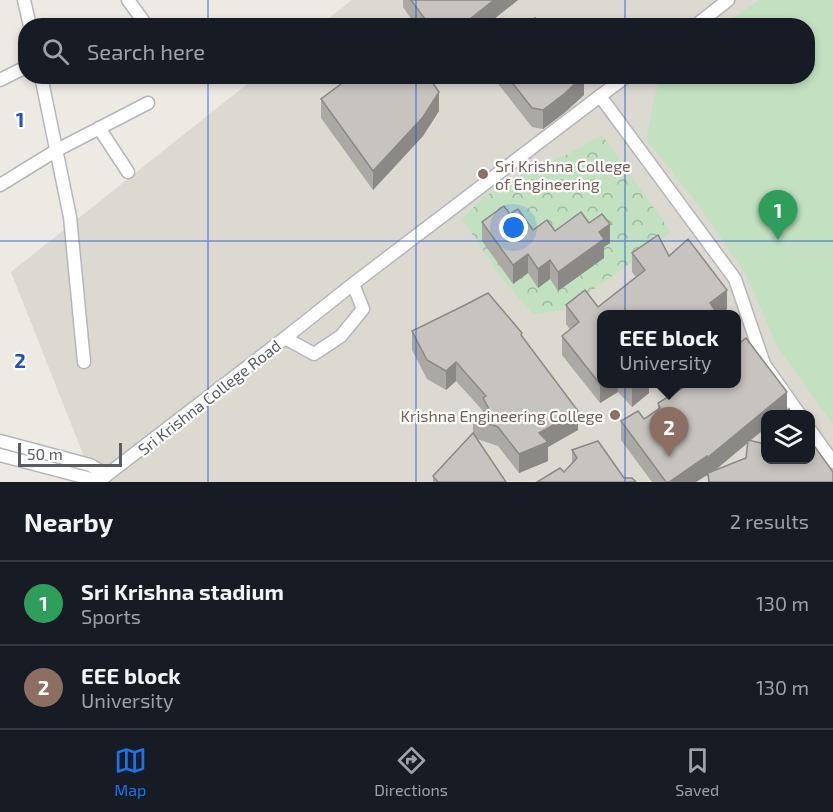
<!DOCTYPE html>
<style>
:root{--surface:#171b24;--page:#20242c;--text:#f1f3f6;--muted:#9ea1a6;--line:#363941;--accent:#1a73e8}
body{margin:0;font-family:"Exo 2",sans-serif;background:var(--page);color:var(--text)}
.controls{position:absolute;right:18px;bottom:18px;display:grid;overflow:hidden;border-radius:12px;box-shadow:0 3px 9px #0003}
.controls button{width:54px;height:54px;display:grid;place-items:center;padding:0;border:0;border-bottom:2px solid var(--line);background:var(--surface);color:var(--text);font:30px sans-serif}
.scale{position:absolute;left:18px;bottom:15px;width:104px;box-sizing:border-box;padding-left:6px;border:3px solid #5a5d61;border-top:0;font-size:16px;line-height:21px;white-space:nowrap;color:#5a5d61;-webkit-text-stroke:4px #fff;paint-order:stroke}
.you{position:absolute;left:514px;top:228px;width:21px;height:21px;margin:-15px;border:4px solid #fff;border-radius:50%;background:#1a73e8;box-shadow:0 0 0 9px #1a73e833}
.badge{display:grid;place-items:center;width:39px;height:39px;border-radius:50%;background:var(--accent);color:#fff;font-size:20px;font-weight:700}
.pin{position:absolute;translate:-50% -50px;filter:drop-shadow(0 2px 3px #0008)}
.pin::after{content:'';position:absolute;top:32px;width:21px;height:18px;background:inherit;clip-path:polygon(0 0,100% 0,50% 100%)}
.popup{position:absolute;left:597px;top:310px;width:144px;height:78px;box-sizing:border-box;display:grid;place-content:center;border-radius:12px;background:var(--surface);filter:drop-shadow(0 2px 4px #0005);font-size:20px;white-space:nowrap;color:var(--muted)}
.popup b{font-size:22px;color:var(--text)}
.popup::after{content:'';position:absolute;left:50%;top:100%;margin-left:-12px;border:12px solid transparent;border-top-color:var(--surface)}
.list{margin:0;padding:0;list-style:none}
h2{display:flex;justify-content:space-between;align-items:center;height:78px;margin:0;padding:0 24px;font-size:26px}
h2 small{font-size:20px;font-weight:400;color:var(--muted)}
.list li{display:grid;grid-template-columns:39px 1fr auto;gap:18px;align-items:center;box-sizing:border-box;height:84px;padding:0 24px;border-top:2px solid var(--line)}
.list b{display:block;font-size:22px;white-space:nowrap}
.list p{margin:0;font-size:20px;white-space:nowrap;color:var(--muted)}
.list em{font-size:20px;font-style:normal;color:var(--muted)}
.icon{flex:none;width:33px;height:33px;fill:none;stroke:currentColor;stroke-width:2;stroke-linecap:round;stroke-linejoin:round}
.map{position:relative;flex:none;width:833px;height:482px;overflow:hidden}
.search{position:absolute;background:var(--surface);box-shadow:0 3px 9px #0003;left:18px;right:18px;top:18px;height:66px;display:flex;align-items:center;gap:15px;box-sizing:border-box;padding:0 21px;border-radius:24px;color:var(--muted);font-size:22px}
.sheet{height:246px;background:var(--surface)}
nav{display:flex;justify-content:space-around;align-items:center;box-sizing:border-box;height:84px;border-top:2px solid var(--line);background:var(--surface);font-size:16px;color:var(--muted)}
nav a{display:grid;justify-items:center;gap:3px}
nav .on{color:var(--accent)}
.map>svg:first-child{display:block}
.education{fill:#dbd9d0;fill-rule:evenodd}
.forest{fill:url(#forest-crowns)}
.pitch{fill:#c1e1c1}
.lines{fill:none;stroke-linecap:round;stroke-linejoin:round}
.minor-casing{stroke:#b5b7bb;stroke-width:15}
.minor{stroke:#fff;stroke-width:12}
.wall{fill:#aba9a4;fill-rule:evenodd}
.shaded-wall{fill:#8b8986}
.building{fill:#c7c4bf;stroke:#8b8986;stroke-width:1.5}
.grid{fill:none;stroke:#1d4ed8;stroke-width:1.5;stroke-opacity:0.55}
.education-dot{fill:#8d6e63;stroke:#fff;stroke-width:2}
.labels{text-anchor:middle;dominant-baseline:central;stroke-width:4.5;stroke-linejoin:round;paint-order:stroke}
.education-label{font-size:16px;fill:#785e54;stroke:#fff;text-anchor:start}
.street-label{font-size:16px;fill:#5a5d61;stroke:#fff}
.grid-label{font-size:20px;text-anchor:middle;font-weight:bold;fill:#1d4ed8;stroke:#fff;stroke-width:4.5;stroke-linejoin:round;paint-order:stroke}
</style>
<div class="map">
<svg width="833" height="482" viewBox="0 0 833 482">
<defs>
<pattern id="forest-crowns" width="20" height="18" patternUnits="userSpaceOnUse" patternTransform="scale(1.5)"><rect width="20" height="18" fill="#c1e1c1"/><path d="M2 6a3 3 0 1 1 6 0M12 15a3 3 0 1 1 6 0" fill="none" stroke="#a0baa0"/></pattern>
</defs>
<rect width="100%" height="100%" fill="#eceae2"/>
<!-- education -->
<path class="education" d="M352,0H833V482H94L11,272L256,77L808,76V26L320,25ZM602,314H736V384H602ZM766,415H810V460H766Z"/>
<!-- forest -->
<path class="forest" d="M602,135L671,232L617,273L564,310L533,314L503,280L462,219L483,198L511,179L570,153Z"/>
<!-- pitch -->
<path class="pitch" d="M760,0H833V424L777,346L745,273L700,207L646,139L657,86L666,77L808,76V26L722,25Z"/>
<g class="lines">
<defs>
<g id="minor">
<path d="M24,0L30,26"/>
<path d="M128,0L147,26"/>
<path d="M695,26L728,0"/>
<path d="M41,76L70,217L84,362"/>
<path d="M627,76L600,96L735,279L764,364L800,415"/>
<path d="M0,80L26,67"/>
<path d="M99,128L128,172"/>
<path d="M0,185L57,150L148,103"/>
<path d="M353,284L363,309L341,336L314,354L285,338L353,284L600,96"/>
<path d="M810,430L833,462"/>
<path d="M0,441L90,465L107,475"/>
<path d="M0,455L99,481L285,338"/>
</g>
</defs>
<!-- minor casing -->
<use href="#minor" class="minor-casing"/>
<!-- minor -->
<use href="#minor" class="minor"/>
</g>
<!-- wall -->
<g class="wall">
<path d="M403,0H518L485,26H416L403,7Z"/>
<path d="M492,76H584V95L564,113L543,129L532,127Z"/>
<path d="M321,99L439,111L423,136L373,190L321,118Z"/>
<path d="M510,214L533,230L555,231L589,223L610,243L604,247V258L558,291L550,279L538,288L528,273L513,284L482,241V222Z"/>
<path d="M632,253L669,256L727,309L720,315H602V384H649V393L632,407L618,392L600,403L562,355V336L570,329L566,324V305L598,307L636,277L632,272Z"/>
<path d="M412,331L522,336L578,430L548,447V461L519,473L498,446L477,439L506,482H433V476L473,433V418L483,413V411L456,381L446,390L427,379L412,350Z"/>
<path d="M688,384H736L787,411L750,441L833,482H708V476L707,477V475L696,482H652L621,440V421L644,419L658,410V403L688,385ZM748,443L746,458L714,471Z"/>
<path d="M572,450L624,478L564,472L572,464Z"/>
</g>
<!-- shaded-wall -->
<g class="shaded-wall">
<path d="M494,0H518L485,26H461Z"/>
<path d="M583,76H584V95L564,113L543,129V110Z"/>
<path d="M439,92V111L423,136L373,190V171Z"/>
<path d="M610,224V243L604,247V258L558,291V272L599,232Z"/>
<path d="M528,254V273L513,284V265Z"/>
<path d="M550,260V279L538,288V269Z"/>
<path d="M727,290V309L720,315H710V303Z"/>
<path d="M456,362V381L446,390V371Z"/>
<path d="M602,382V384H618V392L600,403V384Z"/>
<path d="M637,384H649V393L632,407V388Z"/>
<path d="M787,392V411L782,414H765V428L707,477V458Z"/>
<path d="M578,411V430L548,447V461L519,473V454L539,433Z"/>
<path d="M707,456V475L696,482H671V481V482H669Z"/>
</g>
<!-- building -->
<g class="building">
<path d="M411,0H494L461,26H430Z"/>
<path d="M535,18L541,26H524Z"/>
<path d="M352,76H428L439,92L423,117L373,171L321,99Z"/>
<path d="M507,76H583L564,94L543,110L532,108Z"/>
<path d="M504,206L510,214L518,209L533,230L547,220L555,231L581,212L589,223L602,214L610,224L599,232L604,239L558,272L550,260L538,269L528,254L513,265L482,222Z"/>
<path d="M658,235L669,256L688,239L727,290L710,303L718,315H602V382L600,384L562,336L579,322L566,305L585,290L598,307L645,270L632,253Z"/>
<path d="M488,293L522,333L521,335L578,411L539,433L548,442L519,454L498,427L473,418L489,409L483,398L486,396L456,362L446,371L427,360L412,331L465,305Z"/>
<path d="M746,338L787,392L707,458V456L669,482H666L621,421L638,411L644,419L660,408L658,403L689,384H736V346Z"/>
<path d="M628,384H637L632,388Z"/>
<path d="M789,409L792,414H786Z"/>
<path d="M473,433L506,482H438L433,476Z"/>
<path d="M748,440L765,444V459H810V440L833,472V482H709L708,473L746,458Z"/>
<path d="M598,441L624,478H632L636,482H537L560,468L564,472L577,458L572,450Z"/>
</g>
<!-- grid -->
<path class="grid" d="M208,0V26M416,0V26M625,0V26M208,76V482M416,76V482M625,76V482M0,241H833"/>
<!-- markers -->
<g class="education-dot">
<circle cx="483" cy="174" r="6"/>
<circle cx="615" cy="415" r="6"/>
</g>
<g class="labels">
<!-- education labels -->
<g class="education-label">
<text x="495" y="165">Sri Krishna College<tspan x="495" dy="18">of Engineering</tspan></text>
<text x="603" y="415" text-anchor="end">Krishna Engineering College</text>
</g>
<!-- street labels -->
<g class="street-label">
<text transform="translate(209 397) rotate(-38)">Sri Krishna College Road</text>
</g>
</g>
<g class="grid-label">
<text x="20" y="127">1</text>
<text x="20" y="368">2</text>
</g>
</svg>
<div class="controls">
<button><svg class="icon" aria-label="layers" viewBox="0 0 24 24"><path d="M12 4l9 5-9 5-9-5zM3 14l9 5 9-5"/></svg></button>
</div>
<div class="scale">50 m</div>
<div class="you"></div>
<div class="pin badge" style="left:778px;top:240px;background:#2e9e5b">1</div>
<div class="pin badge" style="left:669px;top:457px;background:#8d6e63">2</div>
<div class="popup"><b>EEE block</b>University</div>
<div class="search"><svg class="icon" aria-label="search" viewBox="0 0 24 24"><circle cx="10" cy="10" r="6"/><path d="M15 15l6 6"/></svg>Search here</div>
</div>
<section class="sheet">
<h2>Nearby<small>2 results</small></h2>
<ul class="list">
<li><span class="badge" style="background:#2e9e5b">1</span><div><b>Sri Krishna stadium</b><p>Sports</p></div><em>130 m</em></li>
<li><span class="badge" style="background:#8d6e63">2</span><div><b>EEE block</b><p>University</p></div><em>130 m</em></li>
</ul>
</section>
<nav>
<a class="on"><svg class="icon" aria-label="map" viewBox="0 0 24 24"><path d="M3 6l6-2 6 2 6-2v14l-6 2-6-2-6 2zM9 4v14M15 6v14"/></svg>Map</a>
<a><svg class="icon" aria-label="directions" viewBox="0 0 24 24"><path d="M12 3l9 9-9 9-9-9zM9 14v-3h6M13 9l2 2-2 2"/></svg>Directions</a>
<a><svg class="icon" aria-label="saved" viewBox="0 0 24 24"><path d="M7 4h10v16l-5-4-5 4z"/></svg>Saved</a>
</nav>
